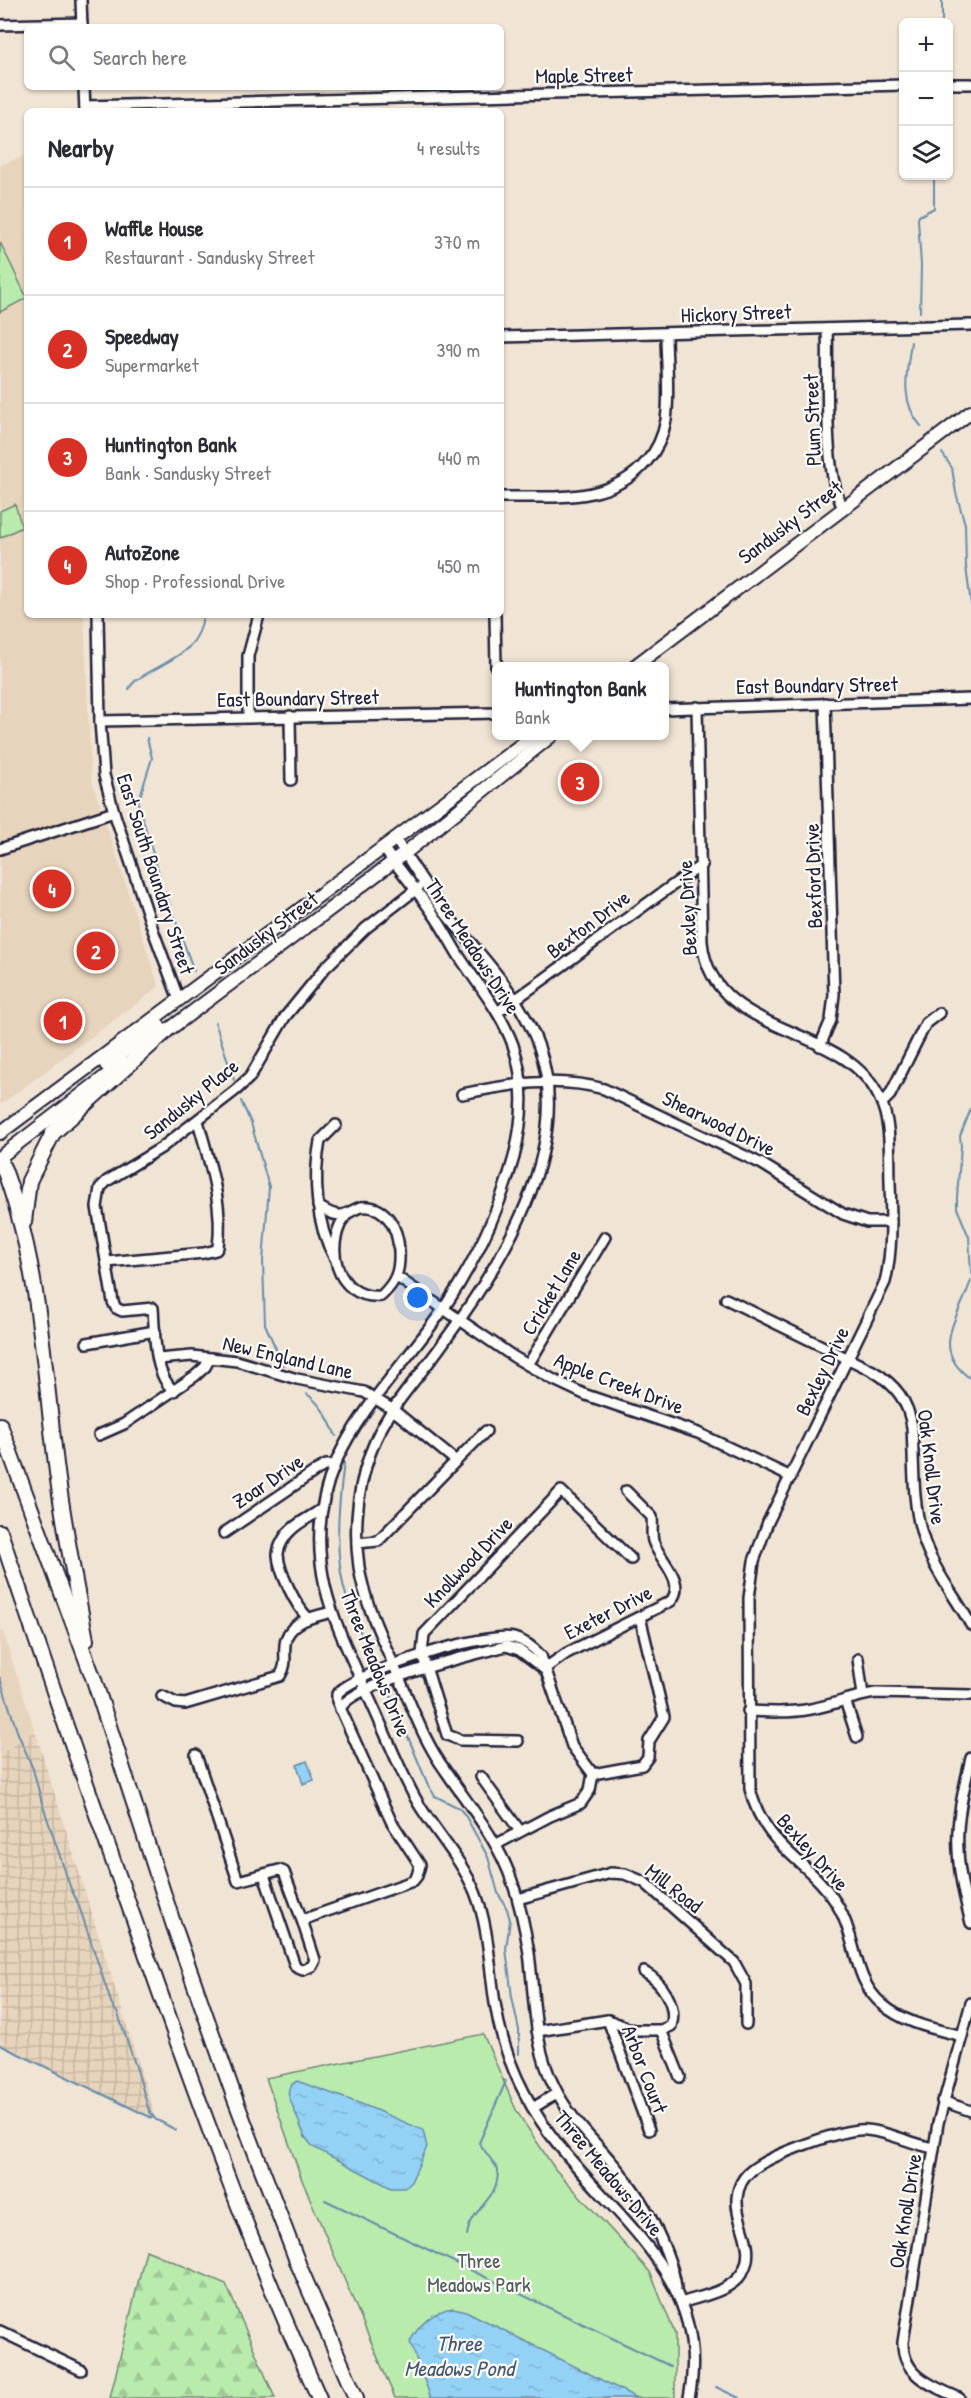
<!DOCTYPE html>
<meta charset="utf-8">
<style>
:root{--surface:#fff;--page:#f7f7f7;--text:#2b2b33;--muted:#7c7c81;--line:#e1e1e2;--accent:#d93025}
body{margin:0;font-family:"Patrick Hand",sans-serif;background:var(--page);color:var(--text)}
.controls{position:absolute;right:18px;top:18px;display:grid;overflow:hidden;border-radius:9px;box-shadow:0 2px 4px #0004}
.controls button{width:54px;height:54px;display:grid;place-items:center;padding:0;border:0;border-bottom:2px solid var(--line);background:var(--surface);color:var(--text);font:30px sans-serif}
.you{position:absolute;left:418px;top:1298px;width:21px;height:21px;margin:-15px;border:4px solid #fff;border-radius:50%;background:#1a73e8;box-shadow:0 0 0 9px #1a73e833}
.badge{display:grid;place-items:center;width:39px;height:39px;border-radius:50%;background:var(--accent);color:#fff;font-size:20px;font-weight:700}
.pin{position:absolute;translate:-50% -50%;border:3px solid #fff;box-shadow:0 2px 6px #0006}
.popup{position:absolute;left:492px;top:662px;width:177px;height:78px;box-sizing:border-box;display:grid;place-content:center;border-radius:9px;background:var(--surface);filter:drop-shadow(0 2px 4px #0005);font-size:20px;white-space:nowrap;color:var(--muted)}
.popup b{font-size:22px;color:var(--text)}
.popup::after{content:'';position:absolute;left:50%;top:100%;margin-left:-12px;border:12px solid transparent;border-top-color:var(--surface)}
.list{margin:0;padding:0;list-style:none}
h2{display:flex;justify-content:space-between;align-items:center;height:78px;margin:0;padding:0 24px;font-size:26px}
h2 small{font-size:20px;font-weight:400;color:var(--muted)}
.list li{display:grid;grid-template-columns:39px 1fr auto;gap:18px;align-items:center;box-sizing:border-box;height:108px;padding:0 24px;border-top:2px solid var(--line)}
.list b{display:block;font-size:22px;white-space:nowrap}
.list p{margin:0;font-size:20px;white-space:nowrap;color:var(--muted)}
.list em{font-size:20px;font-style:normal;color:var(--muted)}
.icon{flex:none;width:33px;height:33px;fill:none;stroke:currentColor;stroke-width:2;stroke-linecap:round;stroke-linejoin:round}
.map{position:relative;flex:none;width:971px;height:2398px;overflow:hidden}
.search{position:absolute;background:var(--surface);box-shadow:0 2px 4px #0004;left:24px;top:24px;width:480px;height:66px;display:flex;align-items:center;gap:15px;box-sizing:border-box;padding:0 21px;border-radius:9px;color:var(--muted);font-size:22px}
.panel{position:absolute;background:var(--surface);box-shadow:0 2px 4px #0004;left:24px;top:108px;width:480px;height:510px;border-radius:9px}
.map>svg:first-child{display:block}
.built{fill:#e7d4bc}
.industrial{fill:url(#industrial-grid)}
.green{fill:#b8ebac;stroke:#6d8674;stroke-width:1.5}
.forest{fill:url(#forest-firs);stroke:#6d8674;stroke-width:1.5}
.water{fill:url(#water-ripples);stroke:#668cab;stroke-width:1.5}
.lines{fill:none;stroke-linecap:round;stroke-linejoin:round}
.stream{stroke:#668cab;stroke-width:2}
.minor-casing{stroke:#22223b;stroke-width:14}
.major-casing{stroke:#22223b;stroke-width:16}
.highway-casing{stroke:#22223b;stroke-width:18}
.minor{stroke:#fdfcf7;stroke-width:9}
.major{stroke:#fdfcf7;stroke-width:12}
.highway{stroke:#fdfcf7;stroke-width:14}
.labels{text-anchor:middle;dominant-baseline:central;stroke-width:4.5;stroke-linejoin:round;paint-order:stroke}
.street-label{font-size:21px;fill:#22223b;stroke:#fdfcf7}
.park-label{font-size:21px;fill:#4f5e5d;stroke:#fdfcf7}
.water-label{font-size:22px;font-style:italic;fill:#445773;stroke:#fdfcf7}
</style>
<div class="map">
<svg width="971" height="2398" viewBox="0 0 971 2398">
<defs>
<pattern id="industrial-grid" width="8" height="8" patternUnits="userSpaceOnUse" patternTransform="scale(1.5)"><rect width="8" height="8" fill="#e7d4bc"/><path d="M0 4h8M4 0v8" fill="none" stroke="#c6b6a2"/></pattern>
<pattern id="forest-firs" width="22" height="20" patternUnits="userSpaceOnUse" patternTransform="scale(1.5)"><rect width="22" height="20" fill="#b8ebac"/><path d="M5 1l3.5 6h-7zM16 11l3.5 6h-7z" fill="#9ec995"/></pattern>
<pattern id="water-ripples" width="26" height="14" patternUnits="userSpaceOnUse" patternTransform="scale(1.5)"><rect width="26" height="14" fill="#94d2f5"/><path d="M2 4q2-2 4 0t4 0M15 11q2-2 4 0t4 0" fill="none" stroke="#7fb4d3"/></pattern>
</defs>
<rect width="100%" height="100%" fill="#f0e4d4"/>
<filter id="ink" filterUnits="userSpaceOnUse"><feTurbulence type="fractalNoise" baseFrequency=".0167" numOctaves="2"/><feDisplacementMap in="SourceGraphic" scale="12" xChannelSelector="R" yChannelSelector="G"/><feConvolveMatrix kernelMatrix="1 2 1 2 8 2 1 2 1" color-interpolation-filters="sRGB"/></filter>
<g filter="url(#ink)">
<!-- built -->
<g class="built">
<path d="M27,155V615H84L91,778L159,987L0,1105V165Z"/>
<path d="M0,1623L35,1731L0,1754Z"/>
</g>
<!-- industrial -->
<path class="industrial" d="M35,1731L156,2120L0,2045V1754Z"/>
<!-- green -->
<g class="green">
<path d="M0,242L27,298L0,312Z"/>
<path d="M15,504L22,527L0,538V511Z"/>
<path d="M483,2034L517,2112L555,2169L650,2272L675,2334V2398H395L302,2180L266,2078Z"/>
</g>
<!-- forest -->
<path class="forest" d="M146,2250L226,2284L275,2398H110Z"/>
<!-- water -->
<g class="water">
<path d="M307,1761L314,1780L303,1784L297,1765Z"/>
<path d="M297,2081L364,2105L423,2130L427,2147L410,2184L404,2188H391L313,2147L305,2137L289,2097C287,2089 290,2085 297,2081Z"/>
<path d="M453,2308L466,2311L637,2398H431L410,2342C418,2325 435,2310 453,2308Z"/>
</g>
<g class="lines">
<!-- stream -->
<g class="stream">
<path d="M942,22V0"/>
<path d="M920,312L921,265L918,219L919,216L934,208V176"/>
<path d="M911,342C907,372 899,401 921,426"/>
<path d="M942,453L952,468L956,493L965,524L966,567L971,604"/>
<path d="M129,689C132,682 139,678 146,674C173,658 200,650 203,615"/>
<path d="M147,738L152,758L138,803L159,874"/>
<path d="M165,892L194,971"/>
<path d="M215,1022L234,1080"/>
<path d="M241,1101L251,1123L269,1187L263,1261L265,1324L283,1365"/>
<path d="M971,1109L960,1136L961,1146L957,1197V1208L969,1237L971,1274"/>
<path d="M971,1280C961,1316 927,1348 971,1379"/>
<path d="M307,1394C322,1405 329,1420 336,1436"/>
<path d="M344,1463C338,1508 333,1558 348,1602C355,1622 365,1642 374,1661"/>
<path d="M0,1678L17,1731L33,1769L42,1803L71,1889L78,1903L112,2005L118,2014L138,2073L149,2111L156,2120"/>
<path d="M389,1691L428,1785L435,1796L459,1808L465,1815L488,1857L498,1893L507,1909L510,1920L506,1949L512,1997L519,2030V2054"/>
<path d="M0,2045L152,2118"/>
<path d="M157,2120L176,2130"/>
<path d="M325,2200L670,2366"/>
<path d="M467,2235C472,2205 499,2202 498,2169L479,2143L506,2081"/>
<path d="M716,2387L739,2398"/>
</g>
<defs>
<g id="minor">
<path d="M81,0L82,27"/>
<path d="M0,25L82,23"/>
<path d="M948,84H971"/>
<path d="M84,87L85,111"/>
<path d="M85,106L904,85"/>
<path d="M827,329C829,372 822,474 843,507"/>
<path d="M501,337L971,325"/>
<path d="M501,497C552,496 610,505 647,461C657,450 663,436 666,420C670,392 666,362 666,333"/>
<path d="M98,615L100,721L104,775L114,812L153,930L179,1000"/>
<path d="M495,615L496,667"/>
<path d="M697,707L702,942C712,1039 843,1021 879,1097C892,1123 889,1154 890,1182C891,1216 893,1249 885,1282L768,1522L754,1561L749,1598L750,1789C766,1853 812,1859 839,1908C857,1939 853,1980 882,2004C903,2023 935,2029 962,2036"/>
<path d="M664,709L971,699"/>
<path d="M290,716L291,780"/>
<path d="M248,717V656L259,615"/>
<path d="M100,721L496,713"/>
<path d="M395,839C414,866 430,895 451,920C484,958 522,999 539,1047C575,1149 500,1266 441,1346C419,1377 392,1404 376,1439C358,1479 353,1525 359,1567C365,1606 383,1640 398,1675C412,1707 424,1741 445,1770C470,1807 497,1838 512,1881C520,1904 525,1928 529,1953C535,1998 533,2046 555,2088C571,2121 598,2144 620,2172C639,2195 654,2221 665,2249C670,2262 675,2274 676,2288"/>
<path d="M383,848C401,871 420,894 436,918C444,930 451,943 459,956C478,985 501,1012 513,1045C526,1083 523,1120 514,1157C499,1211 475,1262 444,1308C381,1399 297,1461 325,1586C334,1625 354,1663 370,1700C386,1734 399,1770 418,1803C436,1833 461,1859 475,1892C489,1927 489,1965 495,2003C500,2035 510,2066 525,2094C578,2200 717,2260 689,2398"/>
<path d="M0,849L114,812"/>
<path d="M497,1012C567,965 632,912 702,865"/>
<path d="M820,1046L831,1020L834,995L825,703"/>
<path d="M462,1094C510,1084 557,1076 604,1089L762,1164L843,1214L867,1222H891"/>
<path d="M882,1103L890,1095L926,1023L939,1013"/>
<path d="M318,1206C325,1210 331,1215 340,1215C348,1215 353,1209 361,1207C387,1204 398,1229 399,1251C400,1271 396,1282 381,1296C335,1300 322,1242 348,1213"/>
<path d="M334,1257C316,1224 313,1178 320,1141L336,1125"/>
<path d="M107,1262L204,1253L216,1250L218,1247C224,1205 209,1161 198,1121"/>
<path d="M397,1277L514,1357L552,1379L586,1395L698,1433L791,1477"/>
<path d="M726,1299L873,1371C896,1385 908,1401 912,1427C914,1462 912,1501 922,1534C931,1567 955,1596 971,1625"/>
<path d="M87,1343L155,1331"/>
<path d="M158,1359L192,1356L237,1361L297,1379L364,1392L392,1409L456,1461L378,1541L357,1543"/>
<path d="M528,1365L605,1237"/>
<path d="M174,1391C153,1374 155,1332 153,1308L122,1311L116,1308L113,1302L97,1207L100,1188L107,1181L161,1148L236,1090L250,1077L285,1017L325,968L366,928L418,888"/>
<path d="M99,1435L124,1424L195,1376L205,1367L210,1358"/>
<path d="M456,1461L486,1431"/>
<path d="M224,1533L317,1470L326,1465H334"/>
<path d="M308,1618C296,1606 279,1572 278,1555C278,1547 285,1535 291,1530C299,1522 312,1516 322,1509"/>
<path d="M858,1659L863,1695"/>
<path d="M544,1669L567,1653L671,1601C687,1581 659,1560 653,1541C651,1534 653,1525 652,1517L626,1491"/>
<path d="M162,1696L176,1703L185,1704L280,1676C289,1663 282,1653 286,1639C292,1620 316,1616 332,1612"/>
<path d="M845,1700L857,1737"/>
<path d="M340,1709C351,1683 476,1654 506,1646L519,1650L544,1669"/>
<path d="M748,1711C769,1712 790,1713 811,1709C833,1705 854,1696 876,1693L971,1695"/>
<path d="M518,1741L460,1740L447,1735L422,1654L424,1634L561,1491L631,1559"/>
<path d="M196,1755L238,1881L279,1870L284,1872L302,1920L413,1881L417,1876L420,1865L391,1821L337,1701V1694C355,1672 486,1631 514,1638C525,1641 534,1648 541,1656L572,1746L593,1774L590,1790L581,1803L550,1816L497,1844"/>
<path d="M971,1758C964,1788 956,1819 958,1850C959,1875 965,1899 971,1923"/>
<path d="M593,1774L642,1765L648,1757L649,1741L664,1717L640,1617"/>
<path d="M481,1777L520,1831"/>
<path d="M264,1875L294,1963L296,1967L303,1970L312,1966L315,1960L302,1920"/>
<path d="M518,1899L611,1873L625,1874L644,1882L734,1962L746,1984V2024"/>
<path d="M644,1972C661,1981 678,2005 671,2026L661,2030L680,2077"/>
<path d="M608,2020L649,2130"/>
<path d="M537,2031L608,2020L633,2030H661"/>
<path d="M942,2101L971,2111"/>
<path d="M533,2108L557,2093"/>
<path d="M681,2303C701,2296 730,2292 742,2273C758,2247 735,2224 737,2198C738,2187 743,2177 752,2170C769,2156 845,2127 867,2130C890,2132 911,2144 934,2148"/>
<path d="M0,2331L81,2370"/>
<path d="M959,2398C933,2386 902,2376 903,2342L938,2123L971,2003"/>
</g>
<g id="major">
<path d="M635,666L971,412"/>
<path d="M159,1037L405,853L551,736"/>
<path d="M106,1065L159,1026"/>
<path d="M0,1133L533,736"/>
<path d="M0,1157L123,1063"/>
</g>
<g id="highway">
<path d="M0,1159C39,1257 43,1361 56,1464C63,1523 75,1581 86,1640"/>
<path d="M24,1222L29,1181L53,1133L165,1032"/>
<path d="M0,1425L94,1680L174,1926L235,2099L299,2266L356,2398"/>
<path d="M0,1532C49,1679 100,1825 152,1970C203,2115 256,2258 319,2398"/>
</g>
</defs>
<!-- minor casing -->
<use href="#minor" class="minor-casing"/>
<!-- major casing -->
<use href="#major" class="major-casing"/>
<!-- highway casing -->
<use href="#highway" class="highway-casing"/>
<!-- minor -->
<use href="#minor" class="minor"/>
<!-- major -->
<use href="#major" class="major"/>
<!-- highway -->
<use href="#highway" class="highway"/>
</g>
</g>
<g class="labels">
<!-- street labels -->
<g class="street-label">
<text transform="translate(584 75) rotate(-1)">Maple Street</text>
<text transform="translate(736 313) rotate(-2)">Hickory Street</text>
<text transform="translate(812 420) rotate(-92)">Plum Street</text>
<text transform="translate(790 522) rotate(-37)">Sandusky Street</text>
<text transform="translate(817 685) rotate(-1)">East Boundary Street</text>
<text transform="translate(298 698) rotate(-1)">East Boundary Street</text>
<text transform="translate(156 874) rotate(72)">East South Boundary Street</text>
<text transform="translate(813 876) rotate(-92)">Bexford Drive</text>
<text transform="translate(687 908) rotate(-93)">Bexley Drive</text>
<text transform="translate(588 924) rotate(-37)">Bexton Drive</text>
<text transform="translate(266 933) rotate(-37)">Sandusky Street</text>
<text transform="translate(473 946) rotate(57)">Three Meadows Drive</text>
<text transform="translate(191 1099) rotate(-39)">Sandusky Place</text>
<text transform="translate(719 1123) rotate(26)">Shearwood Drive</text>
<text transform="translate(551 1292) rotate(-59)">Cricket Lane</text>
<text transform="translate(288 1357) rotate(13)">New England Lane</text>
<text transform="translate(822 1371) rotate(-64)">Bexley Drive</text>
<text transform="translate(619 1383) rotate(21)">Apple Creek Drive</text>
<text transform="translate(932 1467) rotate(83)">Oak Knoll Drive</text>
<text transform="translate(268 1481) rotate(-34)">Zoar Drive</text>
<text transform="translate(468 1562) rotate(-46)">Knollwood Drive</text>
<text transform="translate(608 1612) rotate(-27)">Exeter Drive</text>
<text transform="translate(376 1663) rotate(68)">Three Meadows Drive</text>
<text transform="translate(813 1852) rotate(48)">Bexley Drive</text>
<text transform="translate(674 1888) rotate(38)">Mill Road</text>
<text transform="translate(645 2069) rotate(69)">Arbor Court</text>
<text transform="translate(609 2173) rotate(50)">Three Meadows Drive</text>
<text transform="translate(905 2211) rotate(-81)">Oak Knoll Drive</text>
</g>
<!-- park labels -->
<g class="park-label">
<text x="479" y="2260">Three<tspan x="479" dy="24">Meadows Park</tspan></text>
</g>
<!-- water labels -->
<g class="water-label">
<text x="459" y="2343">Three<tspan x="459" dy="25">Meadows Pond</tspan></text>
</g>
</g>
</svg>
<div class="controls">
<button>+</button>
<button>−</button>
<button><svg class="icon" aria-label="layers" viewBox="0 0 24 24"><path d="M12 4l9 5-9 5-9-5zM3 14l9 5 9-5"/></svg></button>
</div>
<div class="you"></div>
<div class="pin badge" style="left:63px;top:1021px">1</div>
<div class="pin badge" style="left:96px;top:951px">2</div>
<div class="pin badge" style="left:580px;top:782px">3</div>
<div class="popup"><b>Huntington Bank</b>Bank</div>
<div class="pin badge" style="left:52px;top:889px">4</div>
<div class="search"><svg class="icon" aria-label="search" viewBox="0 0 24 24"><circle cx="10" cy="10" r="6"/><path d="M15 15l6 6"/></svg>Search here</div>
<section class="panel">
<h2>Nearby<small>4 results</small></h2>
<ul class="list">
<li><span class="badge">1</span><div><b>Waffle House</b><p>Restaurant · Sandusky Street</p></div><em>370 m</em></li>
<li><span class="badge">2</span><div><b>Speedway</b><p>Supermarket</p></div><em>390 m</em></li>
<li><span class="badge">3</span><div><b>Huntington Bank</b><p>Bank · Sandusky Street</p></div><em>440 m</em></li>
<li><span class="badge">4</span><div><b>AutoZone</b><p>Shop · Professional Drive</p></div><em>450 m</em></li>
</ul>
</section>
</div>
